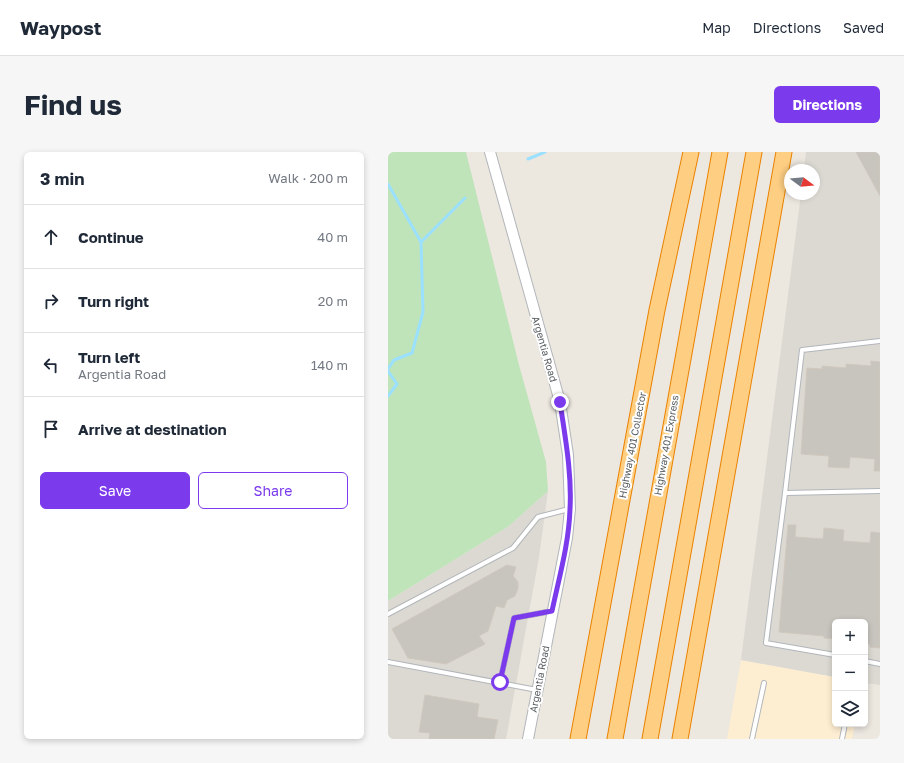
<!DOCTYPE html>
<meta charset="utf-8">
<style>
:root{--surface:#fff;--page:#f6f6f7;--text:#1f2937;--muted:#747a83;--line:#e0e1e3;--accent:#7c3aed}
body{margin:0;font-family:"Golos Text",sans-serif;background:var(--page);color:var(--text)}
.controls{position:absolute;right:12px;bottom:12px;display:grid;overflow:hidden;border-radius:6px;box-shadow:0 2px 6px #0003}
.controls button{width:36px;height:36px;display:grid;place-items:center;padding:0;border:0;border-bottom:1px solid var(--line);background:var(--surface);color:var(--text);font:20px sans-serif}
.compass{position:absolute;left:396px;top:12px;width:36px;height:36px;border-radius:50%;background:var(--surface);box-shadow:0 2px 6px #0003;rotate:106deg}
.stop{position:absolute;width:12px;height:12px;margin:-9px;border:3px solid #7c3aed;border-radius:50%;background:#fff}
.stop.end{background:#7c3aed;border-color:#fff;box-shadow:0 1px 4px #0008}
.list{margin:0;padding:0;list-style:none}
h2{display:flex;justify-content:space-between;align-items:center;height:52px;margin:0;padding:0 16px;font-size:17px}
h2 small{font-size:13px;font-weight:400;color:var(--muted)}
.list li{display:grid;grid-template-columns:26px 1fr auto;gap:12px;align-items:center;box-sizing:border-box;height:64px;padding:0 16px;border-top:1px solid var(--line)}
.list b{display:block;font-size:15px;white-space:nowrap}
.list p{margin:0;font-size:13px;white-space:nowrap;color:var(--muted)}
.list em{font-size:13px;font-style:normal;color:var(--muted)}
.actions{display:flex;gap:8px;padding:12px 16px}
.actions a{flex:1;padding:9px 0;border:1px solid var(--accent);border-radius:6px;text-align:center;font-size:14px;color:var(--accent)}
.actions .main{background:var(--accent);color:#fff}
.icon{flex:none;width:22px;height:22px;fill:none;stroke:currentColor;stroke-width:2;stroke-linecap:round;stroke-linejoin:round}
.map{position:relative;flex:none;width:492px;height:587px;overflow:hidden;border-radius:6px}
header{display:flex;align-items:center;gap:24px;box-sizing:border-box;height:56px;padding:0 20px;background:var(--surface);border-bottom:1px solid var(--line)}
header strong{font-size:19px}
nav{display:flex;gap:22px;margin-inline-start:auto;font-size:14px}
.intro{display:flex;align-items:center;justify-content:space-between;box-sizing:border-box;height:96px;padding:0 24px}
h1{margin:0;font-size:28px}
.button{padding:10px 18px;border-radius:6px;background:var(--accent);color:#fff;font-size:14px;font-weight:700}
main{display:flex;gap:24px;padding:0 24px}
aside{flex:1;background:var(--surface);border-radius:6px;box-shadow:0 2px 6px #0003}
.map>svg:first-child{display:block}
.commercial{fill:#feeed1}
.industrial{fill:#dcd9d3}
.green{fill:#bfe4ba}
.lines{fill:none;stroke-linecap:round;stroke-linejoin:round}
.stream{stroke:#9be1ff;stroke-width:3}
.building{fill:#c8c4be;stroke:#d0c8bd}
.service-casing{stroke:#b2b6ba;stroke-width:6}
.tertiary-casing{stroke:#b2b6ba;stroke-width:12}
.motorway-casing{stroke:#ea8200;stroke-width:17}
.service{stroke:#fff;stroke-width:4}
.tertiary{stroke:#fff;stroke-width:10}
.motorway{stroke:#fecf83;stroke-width:15}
.route{stroke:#7c3aed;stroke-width:5}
.labels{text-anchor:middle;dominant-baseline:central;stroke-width:4;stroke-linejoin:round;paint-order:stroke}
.street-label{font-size:10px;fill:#585d60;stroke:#fff}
</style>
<header>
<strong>Waypost</strong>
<nav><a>Map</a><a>Directions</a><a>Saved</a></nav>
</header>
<div class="intro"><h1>Find us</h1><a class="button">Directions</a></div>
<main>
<aside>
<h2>3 min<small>Walk · 200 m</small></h2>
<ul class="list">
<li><svg class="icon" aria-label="ahead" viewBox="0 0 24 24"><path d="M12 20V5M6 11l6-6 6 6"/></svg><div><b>Continue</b></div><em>40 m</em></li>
<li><svg class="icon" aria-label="right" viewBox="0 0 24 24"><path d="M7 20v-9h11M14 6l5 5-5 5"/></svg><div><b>Turn right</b></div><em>20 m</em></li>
<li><svg class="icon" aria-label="left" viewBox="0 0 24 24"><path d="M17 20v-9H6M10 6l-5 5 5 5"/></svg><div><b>Turn left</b><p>Argentia Road</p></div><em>140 m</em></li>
<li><svg class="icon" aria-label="arrive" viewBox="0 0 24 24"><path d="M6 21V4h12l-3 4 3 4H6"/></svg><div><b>Arrive at destination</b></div></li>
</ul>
<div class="actions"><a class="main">Save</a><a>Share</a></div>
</aside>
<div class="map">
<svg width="492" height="587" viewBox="0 0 492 587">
<rect width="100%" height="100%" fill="#ece7df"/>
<!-- commercial -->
<path class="commercial" d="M353,508L447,525V572H467L464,587H339Z"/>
<!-- industrial -->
<g class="industrial">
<path d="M418,0H492V533L477,531V470H447V525L353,508L413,42H426V18H416Z"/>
<path d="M160,339L151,405L118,587H0V449L121,374Z"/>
</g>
<!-- green -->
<path class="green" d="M0,0H78L131,213L158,310L160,339L121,374L0,449Z"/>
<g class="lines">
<!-- stream -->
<g class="stream">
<path d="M140,7L157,0"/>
<path d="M0,32L33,90L35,160L24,201L6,208L0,217"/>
<path d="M33,90L77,46"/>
<path d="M0,219L9,232L0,244"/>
</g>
</g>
<!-- building -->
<g class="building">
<path d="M468,0H492V44Z"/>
<path d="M483,209L492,210V319H486L487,307L462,305L461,316L440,315L441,304L413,302L419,216L434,217V214L458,216V212L483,214Z"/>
<path d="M400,373H408L407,385L435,387L436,376L456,378L455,389L482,391L483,380L492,381V496L482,495V492H477V470H447V487L436,486V484L391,480Z"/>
<path d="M119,413L128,415L125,424L130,430V436L127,444L119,448L116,456L108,454L100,479L91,484L97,492L58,512L20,506L4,477Z"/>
<path d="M37,543L91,552L89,565L110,568L106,587H41L42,581L31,580Z"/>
</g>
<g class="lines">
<defs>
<g id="service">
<path d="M397,341L414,198L492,189"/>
<path d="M0,462L125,396L150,365L181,357"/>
<path d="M447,503L378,491L397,341L492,339"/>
<path d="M477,509L492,512"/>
<path d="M0,510L149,538"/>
<path d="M112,530L126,466L164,459"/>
<path d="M364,587L376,531"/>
<path d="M454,587L457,572"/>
</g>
<path id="tertiary" d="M102,0L172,250L180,303L182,357L179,386L140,587"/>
<g id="motorway">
<path d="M190,587L269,158L303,0"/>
<path d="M227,587L332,0"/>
<path d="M262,587L366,0"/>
<path d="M292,587L396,0"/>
</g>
</defs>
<!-- service casing -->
<use href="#service" class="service-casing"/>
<!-- tertiary casing -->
<use href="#tertiary" class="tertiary-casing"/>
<!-- motorway casing -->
<use href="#motorway" class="motorway-casing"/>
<!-- service -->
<use href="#service" class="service"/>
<!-- tertiary -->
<use href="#tertiary" class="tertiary"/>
<!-- motorway -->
<use href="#motorway" class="motorway"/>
</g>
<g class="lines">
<!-- route -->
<path class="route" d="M112,530L126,466L164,459C171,426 181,391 182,357C184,321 177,285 172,250"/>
</g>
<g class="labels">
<!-- street labels -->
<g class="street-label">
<text transform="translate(157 197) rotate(74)">Argentia Road</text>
<text transform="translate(244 293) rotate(-79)">Highway 401 Collector</text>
<text transform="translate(278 293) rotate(-80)">Highway 401 Express</text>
<text transform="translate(151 527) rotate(-79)">Argentia Road</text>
</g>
</g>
</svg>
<div class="controls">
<button>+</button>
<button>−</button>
<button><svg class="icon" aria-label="layers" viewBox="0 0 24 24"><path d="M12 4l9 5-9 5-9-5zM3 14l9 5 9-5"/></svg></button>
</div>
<svg class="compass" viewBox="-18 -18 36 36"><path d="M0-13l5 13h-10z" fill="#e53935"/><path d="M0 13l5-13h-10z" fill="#747a83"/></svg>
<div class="stop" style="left:112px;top:530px"></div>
<div class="stop end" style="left:172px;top:250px"></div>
</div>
</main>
